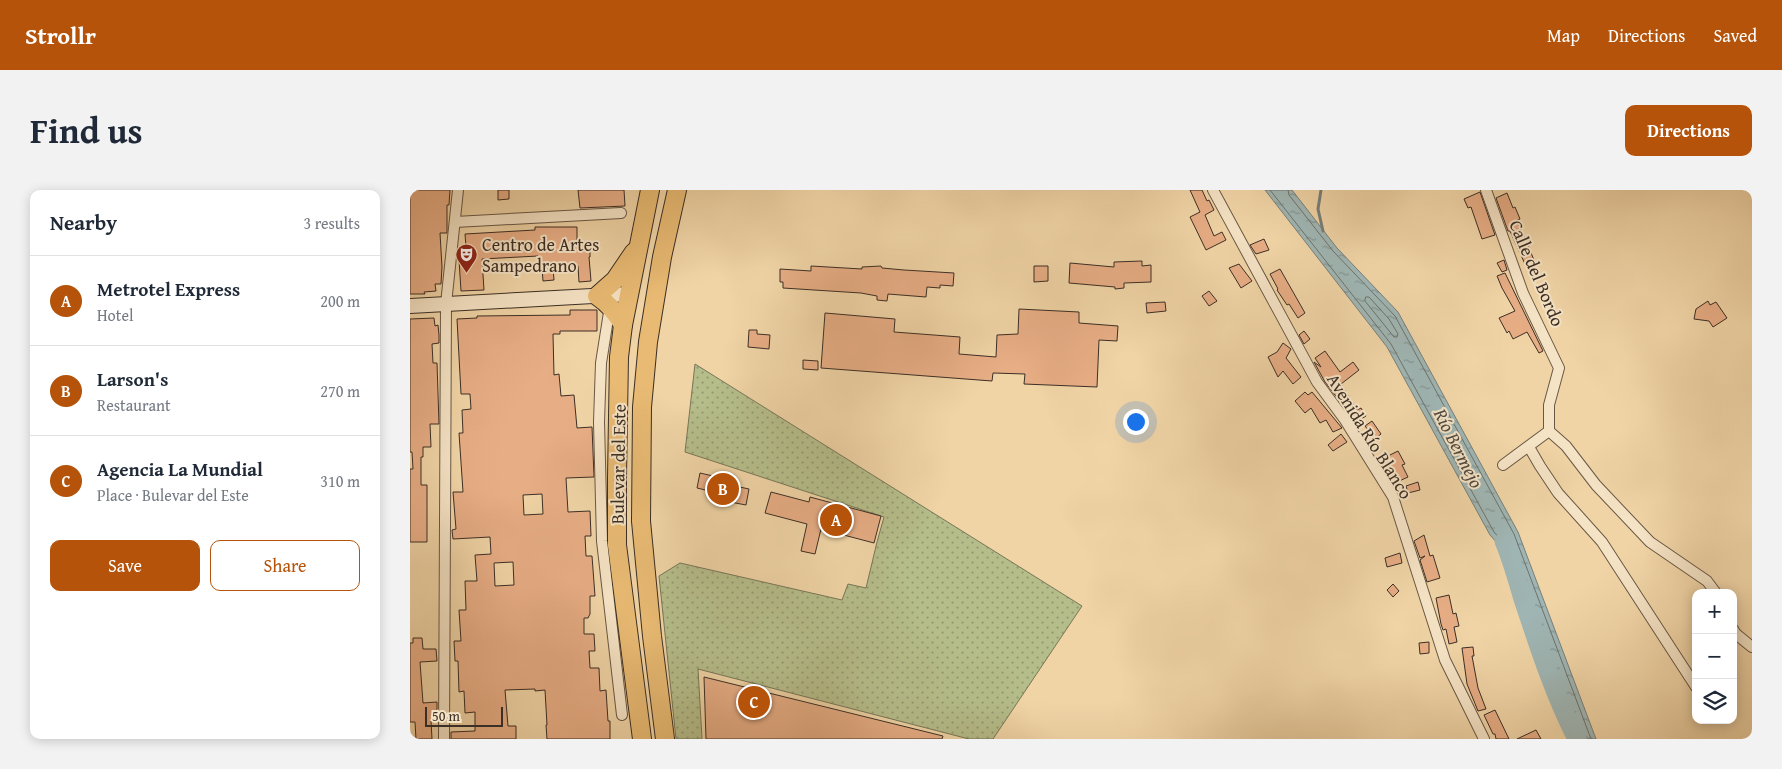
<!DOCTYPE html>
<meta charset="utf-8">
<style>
:root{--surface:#fff;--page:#f2f2f3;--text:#1f2937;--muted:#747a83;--line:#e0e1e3;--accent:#b45309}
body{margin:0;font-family:"Gentium Book Plus",serif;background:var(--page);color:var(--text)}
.controls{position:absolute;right:15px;bottom:15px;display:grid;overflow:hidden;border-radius:10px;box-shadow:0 2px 12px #0003}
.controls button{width:45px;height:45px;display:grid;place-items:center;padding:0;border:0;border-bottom:1px solid var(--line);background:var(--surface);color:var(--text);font:25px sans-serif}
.scale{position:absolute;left:15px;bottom:12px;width:78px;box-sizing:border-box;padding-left:5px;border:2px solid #3c2f25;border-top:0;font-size:14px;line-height:18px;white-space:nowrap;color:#3c2f25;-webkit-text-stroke:4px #f5e3c5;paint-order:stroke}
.you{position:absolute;left:725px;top:231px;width:18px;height:18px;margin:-12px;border:4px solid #fff;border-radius:50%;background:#1a73e8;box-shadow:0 0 0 8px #1a73e833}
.badge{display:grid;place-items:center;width:32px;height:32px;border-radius:50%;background:var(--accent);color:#fff;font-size:16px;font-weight:700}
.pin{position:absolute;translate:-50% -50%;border:2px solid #fff;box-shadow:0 1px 5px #0006}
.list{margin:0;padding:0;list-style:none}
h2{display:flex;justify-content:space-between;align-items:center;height:65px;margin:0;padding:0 20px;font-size:21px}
h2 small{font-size:16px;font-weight:400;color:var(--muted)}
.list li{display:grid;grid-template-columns:32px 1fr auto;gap:15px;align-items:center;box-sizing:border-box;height:90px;padding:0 20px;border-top:1px solid var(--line)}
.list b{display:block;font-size:19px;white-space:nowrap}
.list p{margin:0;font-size:16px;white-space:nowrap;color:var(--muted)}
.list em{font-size:16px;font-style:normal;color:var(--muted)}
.actions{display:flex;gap:10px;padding:15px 20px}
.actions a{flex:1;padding:11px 0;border:1px solid var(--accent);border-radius:10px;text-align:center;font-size:18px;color:var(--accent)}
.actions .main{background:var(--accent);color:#fff}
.icon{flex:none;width:28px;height:28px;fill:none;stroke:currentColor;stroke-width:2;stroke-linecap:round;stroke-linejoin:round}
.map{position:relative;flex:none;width:1342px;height:549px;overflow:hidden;border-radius:10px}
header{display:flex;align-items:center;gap:30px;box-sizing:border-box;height:70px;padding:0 25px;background:var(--accent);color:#fff}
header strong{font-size:24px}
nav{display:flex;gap:28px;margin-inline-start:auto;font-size:18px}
.intro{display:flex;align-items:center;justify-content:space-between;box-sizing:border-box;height:120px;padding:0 30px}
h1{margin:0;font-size:35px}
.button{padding:12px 22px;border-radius:10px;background:var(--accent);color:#fff;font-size:18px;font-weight:700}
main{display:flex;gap:30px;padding:0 30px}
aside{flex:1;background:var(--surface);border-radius:10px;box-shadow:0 2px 12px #0003}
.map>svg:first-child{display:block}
.park{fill:url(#park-dots);stroke:#787658}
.water{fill:url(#water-ripples);stroke:#777f7a}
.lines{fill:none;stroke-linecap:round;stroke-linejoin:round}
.shore{stroke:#6e726c;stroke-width:1}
.stream{stroke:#777f7a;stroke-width:3}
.river{stroke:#9fb5b3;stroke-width:19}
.building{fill:#e7ad85;stroke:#3c2f25;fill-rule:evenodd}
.street-casing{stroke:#695845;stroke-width:12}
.secondary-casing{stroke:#3c2f25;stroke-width:16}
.highway-casing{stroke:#3c2f25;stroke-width:20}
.street{stroke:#f5e3c5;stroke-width:10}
.secondary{stroke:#f5e3c5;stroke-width:14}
.highway{stroke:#e8ba73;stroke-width:18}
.labels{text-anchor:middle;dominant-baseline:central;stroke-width:4;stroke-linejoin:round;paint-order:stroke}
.poi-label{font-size:18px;fill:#3c2f25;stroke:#f5e3c5;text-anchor:start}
.street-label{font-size:18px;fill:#3c2f25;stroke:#f5e3c5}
.water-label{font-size:19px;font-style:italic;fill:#504a41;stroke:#f5e3c5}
</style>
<header>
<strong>Strollr</strong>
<nav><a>Map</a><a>Directions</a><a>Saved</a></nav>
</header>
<div class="intro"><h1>Find us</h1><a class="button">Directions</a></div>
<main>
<aside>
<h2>Nearby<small>3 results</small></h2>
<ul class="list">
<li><span class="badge">A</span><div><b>Metrotel Express</b><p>Hotel</p></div><em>200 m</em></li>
<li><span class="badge">B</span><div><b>Larson's</b><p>Restaurant</p></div><em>270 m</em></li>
<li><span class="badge">C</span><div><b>Agencia La Mundial</b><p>Place · Bulevar del Este</p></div><em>310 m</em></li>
</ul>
<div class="actions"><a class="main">Save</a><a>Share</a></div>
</aside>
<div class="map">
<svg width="1342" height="549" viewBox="0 0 1342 549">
<defs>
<pattern id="park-dots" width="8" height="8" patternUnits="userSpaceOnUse" patternTransform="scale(1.25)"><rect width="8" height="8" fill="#b5bd8a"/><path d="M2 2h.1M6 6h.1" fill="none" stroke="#949a71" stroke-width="1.8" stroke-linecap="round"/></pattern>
<pattern id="water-ripples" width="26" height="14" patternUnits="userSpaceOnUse" patternTransform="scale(1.25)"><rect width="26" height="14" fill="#9fb5b3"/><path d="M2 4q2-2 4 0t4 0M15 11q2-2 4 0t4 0" fill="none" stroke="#839491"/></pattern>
</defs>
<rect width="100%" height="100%" fill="#f0d4a6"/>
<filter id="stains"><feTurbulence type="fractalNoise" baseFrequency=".004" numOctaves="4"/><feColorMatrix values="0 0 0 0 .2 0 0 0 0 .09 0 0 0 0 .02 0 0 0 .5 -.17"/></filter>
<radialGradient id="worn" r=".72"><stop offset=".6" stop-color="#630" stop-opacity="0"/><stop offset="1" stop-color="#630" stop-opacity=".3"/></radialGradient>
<!-- park -->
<path class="park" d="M285,174L672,416L583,549H559L288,479L292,549H266L249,386L270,373L432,410L438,394L456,398L467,352L474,327L275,262Z"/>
<!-- water -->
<path class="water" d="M855,0H882L927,58L988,122L1108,342L1186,549H1169L1138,482L1109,396L1102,370L1080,345L977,157Z"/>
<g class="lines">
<!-- shore -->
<g class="shore">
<path d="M860,0L981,154L1084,342L1107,368L1114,395L1142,480L1173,549"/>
<path d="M878,0L879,5L923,61L985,126L1104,344L1181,549"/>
<path d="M956,107H959L979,129L988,144L987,147H984L955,111Z"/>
</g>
<!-- stream -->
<path class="stream" d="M911,0L908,19L913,41"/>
<!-- river -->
<path class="river" d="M1094,351C1102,370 1107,389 1113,409C1129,457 1144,504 1167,549"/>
</g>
<!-- building -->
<g class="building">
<path d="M0,0H40L39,15H37V43H30L32,77L31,94H25L26,101L14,102L15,104H0Z"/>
<path d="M88,0H99V9L88,10Z"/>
<path d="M168,0H214L215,16L170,18Z"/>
<path d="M780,0H792L797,11L799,10L804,20L795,25L804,46L812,42L816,50L796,60L780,27L790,22Z"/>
<path d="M1070,2L1085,45L1072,49L1061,17L1058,18L1054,9Z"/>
<path d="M1097,3L1103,18L1105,17L1110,29L1107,30L1124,70L1115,74L1100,41H1098L1086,8Z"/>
<path d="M125,37H167V52H180V67H179L181,91L169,92L168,76H146L143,78L144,90L133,91L132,78L129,79L128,66L72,69L74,100L51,101L49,70H57L55,44L125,40Z"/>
<path d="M854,49L859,60L846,64L840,55Z"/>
<path d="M1094,70L1097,80L1092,82L1087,73Z"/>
<path d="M732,71V76L741,75V92L714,93V98L705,99V97L659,93L660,73L704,77V72Z"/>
<path d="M829,74L842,91L831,98L819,78Z"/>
<path d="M401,76L452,79V77L471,76L472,78L494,80L544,83L543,96L530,95V98L517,97L516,107L478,104L477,111L467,110V106L451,103L373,98V92H370V79L401,81Z"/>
<path d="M624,76H638V91L624,92Z"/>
<path d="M870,79L895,123L888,128L879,114L877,115L867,100L868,99L860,84Z"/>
<path d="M1095,83L1133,161L1129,163L1117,142L1103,149L1099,141L1097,143L1089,128L1105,121L1092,98L1087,86Z"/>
<path d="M799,101L807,111L799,116L792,106Z"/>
<path d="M1298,111L1300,115L1306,112L1317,128L1303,137L1299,131L1284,129L1286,119Z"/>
<path d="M755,112L756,121L737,123L736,113Z"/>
<path d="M609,119L669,122V133L708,136L707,151L689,150L687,197L614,194L615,184L583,183L582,191L411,178L415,123L485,129L484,142L550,147L549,164L586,167L587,145L608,144Z"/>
<path d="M160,120H187V141H150V144H143L144,185L149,184L151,206L164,205L167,238L182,237L184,287L156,288L158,322L180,321L181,346H175L176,366H182L185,406H180V424L178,428H174V444H184L185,461H179L180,478H189L190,501L196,500L198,531H200V549H137L136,535H137L135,500L125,501V499L95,500L98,536H106V549H41V542L65,541V522L55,523L54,501L49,502L48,471H45L44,451H51L49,420H56L55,391H67L65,365L81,364L80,347L43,349L42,340L46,339L43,302H53L49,243H53L52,220L61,219L60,204H51L47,129L67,128V126L160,125ZM132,304L133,324L114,325L113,305ZM103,372L104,395L85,396L84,373Z"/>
<path d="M24,128L25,136L28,135L29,145V153L22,154L23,173H27L29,234H20L21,257H13V267H11V295H17V352H0V279H3L2,262H0V129Z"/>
<path d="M339,140H347V144L360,145L359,159L338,157Z"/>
<path d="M894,141L900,149L894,154L889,145Z"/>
<path d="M873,153L881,159L876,168L891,187L883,194L873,181L868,187L858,167L867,162Z"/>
<path d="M915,161L930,182L943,172L949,180L931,194L947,220L951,218L956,226L946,232L915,192L904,172L911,177L905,168Z"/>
<path d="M393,170L408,171V180L393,179Z"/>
<path d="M895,202L898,205L902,202L932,238L923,242L916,230L910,233L901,218L895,223L885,211Z"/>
<path d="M962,231L971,244L965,249L955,236Z"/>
<path d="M931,244L937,252L923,261L918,255Z"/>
<path d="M988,261L995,274L992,275L998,287L987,292L974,268Z"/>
<path d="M290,283L303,286L302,291L339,299L336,315L315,311L316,305L287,298Z"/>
<path d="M1008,292L1010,300L998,303L996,296Z"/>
<path d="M361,302L399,312L400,307L471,326L464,353L411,339L405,364L391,361L397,334L355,323Z"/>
<path d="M1014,345L1020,366L1023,365L1030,388L1017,392L1010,370L1015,366L1010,368L1004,351Z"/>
<path d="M990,363L992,373L977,377L975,368Z"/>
<path d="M983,394L989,401L983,407L977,400Z"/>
<path d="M1039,405L1043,424L1046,423L1049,436L1044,437L1047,452L1039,454L1036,439L1033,440L1031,434L1026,408Z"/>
<path d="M3,448H12L13,459H26L27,471L10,472L13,513L27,512V531H21L22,549H6L5,532H0V453H3Z"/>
<path d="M1019,452V463L1010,464L1009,453Z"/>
<path d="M1063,457L1064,466H1062L1068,498L1076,519L1068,521L1057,494L1052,458Z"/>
<path d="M294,487L533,546L532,549H296Z"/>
<path d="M1085,520L1099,549H1086L1085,544H1083L1074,525Z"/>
<path d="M1126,540L1131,549H1107Z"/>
</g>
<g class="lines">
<defs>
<g id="street">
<path d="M803,0L907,192L935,230L983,307L1035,470L1074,549"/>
<path d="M1076,0L1113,103L1149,178L1139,215V241L1156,256L1186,295L1240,352L1297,391L1306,403"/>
<path d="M45,32L211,23"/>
<path d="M200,116L191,173L189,232L192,351L212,525"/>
<path d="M1119,257L1130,276L1148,303L1192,352L1286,497"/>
<path d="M1093,275L1139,241"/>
<path d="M1323,439L1326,444L1342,457"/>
<path d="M34,549L36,114L48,0"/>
</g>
<path id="secondary" d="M0,116L219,104"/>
<g id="highway">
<path d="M213,135C206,122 199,114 187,106L205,90L224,62"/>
<path d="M232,549L207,355V287L209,167L213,135L240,0"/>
<path d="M255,549L242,446L231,331L232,217L238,152L252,67L267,0"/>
</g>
</defs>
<!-- street casing -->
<use href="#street" class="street-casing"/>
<!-- secondary casing -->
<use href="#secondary" class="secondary-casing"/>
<!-- highway casing -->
<use href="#highway" class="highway-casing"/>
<!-- street -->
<use href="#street" class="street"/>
<!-- secondary -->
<use href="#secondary" class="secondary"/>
<!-- highway -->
<use href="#highway" class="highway"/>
</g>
<!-- icons -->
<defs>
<symbol id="theatre-pin" viewBox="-11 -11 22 30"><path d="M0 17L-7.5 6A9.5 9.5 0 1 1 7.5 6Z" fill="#8f2418" stroke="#f5e3c5"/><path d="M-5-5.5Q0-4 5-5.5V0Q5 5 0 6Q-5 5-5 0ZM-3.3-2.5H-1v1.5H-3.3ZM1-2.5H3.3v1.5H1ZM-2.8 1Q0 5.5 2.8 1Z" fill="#fff"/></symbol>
</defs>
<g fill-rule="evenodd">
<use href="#theatre-pin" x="44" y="52" width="25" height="34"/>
</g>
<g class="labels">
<!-- poi labels -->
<g class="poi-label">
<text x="72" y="54">Centro de Artes<tspan x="72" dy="21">Sampedrano</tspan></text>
</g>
<!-- street labels -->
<g class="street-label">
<text transform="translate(1127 83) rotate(67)">Calle del Bordo</text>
<text transform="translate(960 246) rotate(58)">Avenida Río Blanco</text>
<text transform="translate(208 274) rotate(-89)">Bulevar del Este</text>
</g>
<!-- water labels -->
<g class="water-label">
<text transform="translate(1049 258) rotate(63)">Río Bermejo</text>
</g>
</g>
<rect width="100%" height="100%" filter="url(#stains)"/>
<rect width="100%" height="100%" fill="url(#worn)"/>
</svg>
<div class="controls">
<button>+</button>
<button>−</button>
<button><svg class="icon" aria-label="layers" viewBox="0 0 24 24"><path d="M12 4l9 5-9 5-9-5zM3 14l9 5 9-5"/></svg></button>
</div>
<div class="scale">50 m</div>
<div class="you"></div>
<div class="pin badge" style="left:426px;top:330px">A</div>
<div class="pin badge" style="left:313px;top:299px">B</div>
<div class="pin badge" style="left:344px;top:512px">C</div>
</div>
</main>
